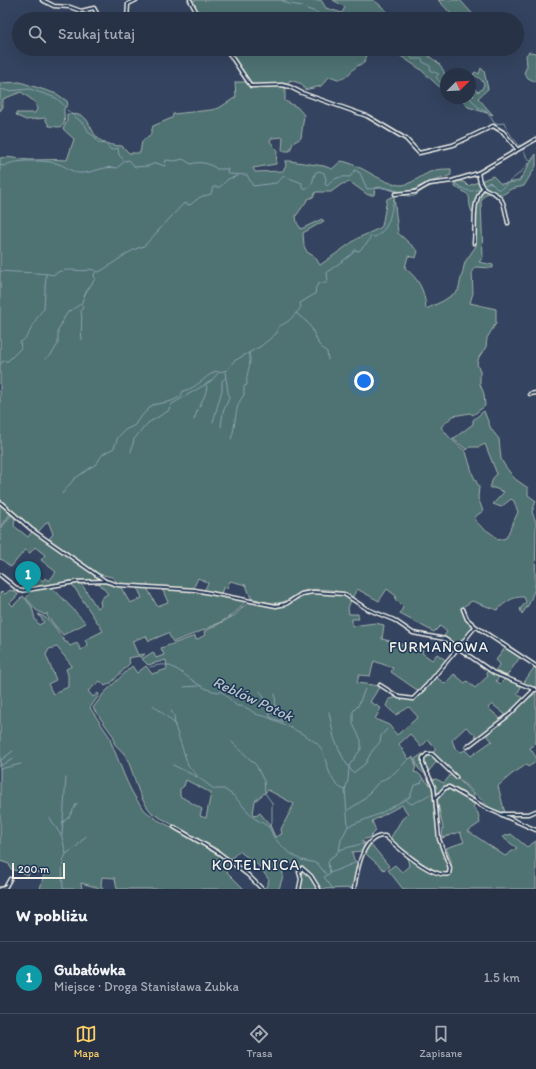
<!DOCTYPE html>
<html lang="pl">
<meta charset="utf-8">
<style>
:root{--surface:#273247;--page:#2f3a4e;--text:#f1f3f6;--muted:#a4aab4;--line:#434d60;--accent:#ffd166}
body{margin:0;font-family:Itim,sans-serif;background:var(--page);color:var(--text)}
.compass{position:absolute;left:440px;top:68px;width:36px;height:36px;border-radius:50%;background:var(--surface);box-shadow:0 4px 16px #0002;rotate:66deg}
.scale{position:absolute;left:12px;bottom:10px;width:53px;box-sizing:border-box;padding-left:4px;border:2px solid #f4f1e8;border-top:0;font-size:11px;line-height:14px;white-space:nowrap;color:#f4f1e8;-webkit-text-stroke:3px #1d3557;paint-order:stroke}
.you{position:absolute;left:364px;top:381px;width:14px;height:14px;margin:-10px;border:3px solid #fff;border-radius:50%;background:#1a73e8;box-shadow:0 0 0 6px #1a73e833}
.badge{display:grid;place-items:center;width:26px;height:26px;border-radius:50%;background:var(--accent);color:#fff;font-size:13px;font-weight:700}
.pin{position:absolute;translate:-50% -33px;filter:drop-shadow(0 1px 2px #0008)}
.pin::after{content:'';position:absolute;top:21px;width:14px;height:12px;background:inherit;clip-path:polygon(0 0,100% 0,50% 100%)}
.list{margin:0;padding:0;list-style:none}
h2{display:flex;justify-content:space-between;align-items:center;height:52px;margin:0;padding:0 16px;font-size:17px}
h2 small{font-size:13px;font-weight:400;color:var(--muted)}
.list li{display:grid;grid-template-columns:26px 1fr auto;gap:12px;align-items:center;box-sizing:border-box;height:72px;padding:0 16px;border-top:1px solid var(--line)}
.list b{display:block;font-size:15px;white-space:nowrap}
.list p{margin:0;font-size:13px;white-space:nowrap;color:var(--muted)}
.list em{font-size:13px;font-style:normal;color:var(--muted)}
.icon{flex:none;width:22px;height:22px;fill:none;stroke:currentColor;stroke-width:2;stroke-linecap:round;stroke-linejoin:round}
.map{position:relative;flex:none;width:536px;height:889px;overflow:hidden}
.search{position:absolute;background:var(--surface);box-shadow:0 4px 16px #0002;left:12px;right:12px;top:12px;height:44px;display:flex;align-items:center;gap:10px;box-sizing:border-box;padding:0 14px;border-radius:22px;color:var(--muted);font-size:15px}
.sheet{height:124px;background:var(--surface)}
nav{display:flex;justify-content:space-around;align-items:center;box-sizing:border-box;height:56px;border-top:1px solid var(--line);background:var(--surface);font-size:11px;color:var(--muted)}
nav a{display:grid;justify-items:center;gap:2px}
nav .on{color:var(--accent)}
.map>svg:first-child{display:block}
.green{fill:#507273;stroke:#a2b2ae;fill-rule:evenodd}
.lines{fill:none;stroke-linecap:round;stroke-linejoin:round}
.stream{stroke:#8aa3b0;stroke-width:1}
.street-casing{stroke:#f4f1e8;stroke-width:5}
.street{stroke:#1d3557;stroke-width:2}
.labels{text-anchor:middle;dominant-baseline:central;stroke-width:3;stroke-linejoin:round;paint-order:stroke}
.neighbourhood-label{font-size:15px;letter-spacing:1px;fill:#f4f1e8;stroke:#1d3557}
.water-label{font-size:15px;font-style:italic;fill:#b6c4c7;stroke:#1d3557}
</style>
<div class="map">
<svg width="536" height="889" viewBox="0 0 536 889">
<rect width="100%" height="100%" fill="#34435f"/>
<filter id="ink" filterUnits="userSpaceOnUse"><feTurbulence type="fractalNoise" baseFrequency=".025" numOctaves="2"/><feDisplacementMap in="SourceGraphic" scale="8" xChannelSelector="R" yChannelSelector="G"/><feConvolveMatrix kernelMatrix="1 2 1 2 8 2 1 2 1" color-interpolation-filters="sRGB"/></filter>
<g filter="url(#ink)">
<!-- green -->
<g class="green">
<path d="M192,0H321L326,8L342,13L345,7L333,0H374L396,19H202Z"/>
<path d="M438,0H460L477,19H456Z"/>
<path d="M229,49H358L367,55L364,63C352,66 350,77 341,79C336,80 334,76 329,77L321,86L305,90L302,84L290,80L285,90V101L297,107L304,115L301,138L293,143L290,151H282L283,137L272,138L270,141L277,151L276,164L253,168L255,172L283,171L286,166L285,161H290L324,166L332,169L341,161C362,164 382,185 402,185C412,184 420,176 430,172C436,169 444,169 451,169V175C443,179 433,180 425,184C418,187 413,192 405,192C395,192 385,185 375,188L374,195H368L350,182L342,184L331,192H316L313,197L308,199L296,216L297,223L301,229L322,219L324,221L303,233L304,246L307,252L315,257L320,265L358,238L380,228L382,226L387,199L394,196L398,233L418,251L416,258L408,256L405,268C419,279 425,291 426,309L443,301L458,291L465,262L476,246L477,213L472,212C465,195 477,198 455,187L456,181L464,182L468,186L493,176L501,184L519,181L536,154V166L524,186L511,189L504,194L488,193L483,197L481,202L483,257L479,262L493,265V268L475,267L472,271L473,293L470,303L496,309V323L487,338L486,347L479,357L477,364L480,371V384L484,394L485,406L473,415L470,413L453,416L441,427L449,437L466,452L473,475L479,487L478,498L483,511L476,516L475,520C482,530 493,532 498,540L506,538L518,512L514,501L511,499L501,507L493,504L504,492L494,488H490L493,478L497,474L485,444L479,447H470L467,450L453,439L473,424V420L484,411L491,429L499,439L501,459L505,466L515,479L528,488V495L536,501L532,512L536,522L535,588L529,604L522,614L520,609L526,602L524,597C512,596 505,603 497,610L472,601L461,608L467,619L476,628L459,648L444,636L447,632L440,626L434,632L400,614L403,607L395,599L396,596L387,589L379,601L357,589L352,598C346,590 314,587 304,591C295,594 288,602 278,603C269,604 259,600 251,598L246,585L230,581L227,588H223L221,594L204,591L208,583L198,578L193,589L118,583L112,577L99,574L49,539L53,534L48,521L38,532L0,501V158C13,156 20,160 32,160C44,160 55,159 67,160L74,139L63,129L67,121V114C71,115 77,114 80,115C96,121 86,145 122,146L129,153H140L142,141L150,136L153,126L172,118L173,114L211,110L219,108L236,97L235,82H246L247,77Z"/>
<path d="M390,49H426C427,59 435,58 440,65C447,74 446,83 446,93L420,69Z"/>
<path d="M529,52L536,53V82L528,78L524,73L527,66L526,55Z"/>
<path d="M481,68L484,71L488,89L478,98L493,115L468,107L461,98H470V95L474,96L470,90V85L478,92L482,89L484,84C481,78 478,78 473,74L475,72L479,74Z"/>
<path d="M20,82L57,94L67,101L68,105L64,108C63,113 68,127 59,127C55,127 53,126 49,126L45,118L26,120L17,116L16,113H35L37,109L35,102L21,92L3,99V107L0,111V83Z"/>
<path d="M0,504L10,514L0,528Z"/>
<path d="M11,515L15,517L14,526L28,537L33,530L41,538L43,537L103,580H76L22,590L34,569L39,573L37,576L43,581L45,578L49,581L56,572L41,560L45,555L35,547L30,553L25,550L11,567L1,559L0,560V530Z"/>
<path d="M98,582L120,586L130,603L142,598L137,587L147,588L157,606L168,602L162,589L194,591L245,601C235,621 193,634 173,642L168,633L149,641L146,636L132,641L138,655L145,654L141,658L139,656L128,658L130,663L111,683L105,686L100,681L88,691L93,697L98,693L99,695L90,708L111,739L110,740C120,762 127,789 142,807C152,820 171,826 186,834C202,843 216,853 232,864L227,872L244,889H117L115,878L102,877L101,885L103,889L81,883L82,889H40L44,874L31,871L28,875L11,869L9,864L0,861V593L2,591L5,594L10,590L12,591L14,590L18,595L10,603L13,606L23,596L32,607L35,619L39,625L44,622L38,614C52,619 57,631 65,642H67L70,646L77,643L81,650L88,646L85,640L103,631L72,584L81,583L97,608L101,606L100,601L104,596L108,594ZM57,647L72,666L66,669L68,675V687L53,694L48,684L56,680L46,655L49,649Z"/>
<path d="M52,587L86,623L63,635L47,616V613L45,615L36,610L26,598L32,591L48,588L50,589Z"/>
<path d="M312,593C323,593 342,592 351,600L348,608L349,614H358L359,619H352V626L375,623L384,625L382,639L423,650L422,653L432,660L437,654L447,661L420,692L391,672L393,668L374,661L370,676L359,675L357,683L380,686L370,702L381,708L375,719L389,725L397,735L418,717L409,707L396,715L386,706L389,699L401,697L413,699L436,677L445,684L454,674L465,683L467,681L475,688L488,676L486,673L488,671L499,677L496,681L500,684L505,679L522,685L517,694L526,700L536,693V742L530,748L536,757V762L528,767L526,765L512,774L498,786L505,813L490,808L432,753L436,749L428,740L421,747L410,734L399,744L408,759L413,757L416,766L414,772L418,773L432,787L438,839L449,869L447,874C432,875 402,850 390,839L402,819L408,814L402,805L372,821L376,831L369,838L362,840L363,843L365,842L362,851L352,852L354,860L360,864L354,888L320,889L318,887V889H300L303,880L299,869L287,860L282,863L283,876L279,889H265L269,880L259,866L239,851L230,860L215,849L152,813C135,794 136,775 125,755C122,751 117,747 114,743V737L93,708L104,693L132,666L137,673L146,666L152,674L167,669L166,660L148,665L142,659L153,652L156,658L164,655L161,648L195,636L196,640L205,635L204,632L235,615L248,602L277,607ZM526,700L486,734L492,741L471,756L465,750L461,752L455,748L452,740L466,727L479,738L502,720L488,708L492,704L507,716ZM186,780L211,793L206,818L200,816L202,809L180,796V789L184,786ZM268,790L294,804L281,829L282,834L275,837L270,825L260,813L256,816L253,813L255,801Z"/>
<path d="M505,648L521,656L506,677L494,672L500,664L496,660Z"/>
<path d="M535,666L536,667V688L523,684Z"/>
<path d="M422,754L425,755L422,762L430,779L418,768L415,759Z"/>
<path d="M430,755L438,760L428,772L423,760Z"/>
<path d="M452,773L473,794L476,803L473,807L478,813L480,823L468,831L505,856L517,848L502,837L511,834L527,847L536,841V889H403L388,870L395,865L402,872L409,866L407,856L425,869L444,876L451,873V861L446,848L464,842L460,832L442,838L443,828L433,780L436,779L444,783Z"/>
<path d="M370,843L389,866L384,870L364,852Z"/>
</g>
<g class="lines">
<!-- stream -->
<g class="stream">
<path d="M281,0L289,4L303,6C307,11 317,10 322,17L334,19"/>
<path d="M405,49L408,50L412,59H422L423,62L430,66L431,71L439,74L436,77L439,81L446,86"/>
<path d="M0,89L8,91L30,89L56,98L66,107"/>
<path d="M470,98L478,107L487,112L495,124L504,123C506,129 516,143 520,146"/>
<path d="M67,110L85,125L89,133L94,136L99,143L106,144L111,150L118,148L119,155L125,161L129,160L135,167L148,166L156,163L165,166L166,160L175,161L183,159L191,164C200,161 209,163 217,169H228L227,173L229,174L247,175L253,186L276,183L284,176L302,183V187L305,189L312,184L315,173L319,171L324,173L326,179L325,184L327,186C335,178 338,176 350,177L355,170L360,173L367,189L384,188L398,192"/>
<path d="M523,148L527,158L531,160"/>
<path d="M531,160L536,155"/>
<path d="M0,165L4,166C14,159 48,160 59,164C65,166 74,173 79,173C92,174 104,165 117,168L124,162"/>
<path d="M483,185L490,182L497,189H501C509,181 523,172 529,163"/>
<path d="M396,197L400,194C419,200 415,193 428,187C436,184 445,184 453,182C463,188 470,196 481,187"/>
<path d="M0,271C9,272 49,273 53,275C66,265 81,274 91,269L99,272C114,264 128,250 144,246L184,203L190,205L200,197L211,194L213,187H220L228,179L238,176"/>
<path d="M82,305L83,307L81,311C83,319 80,330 82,340"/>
<path d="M296,313L307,322L312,329L319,345L327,352L328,360"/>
<path d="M45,359L51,355L58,344V331L64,318L68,312L81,304L86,292L95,279L94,274L96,272"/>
<path d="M0,365L3,361H8L21,348L20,342C30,339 34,317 44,309L46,274"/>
<path d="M194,420C197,408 205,399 207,387L205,384"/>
<path d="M213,422L222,390V381L225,378"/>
<path d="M221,427L223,412L229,398L225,372"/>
<path d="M231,439C237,425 233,407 244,395V386L247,385C245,373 253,364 249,353"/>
<path d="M131,452L134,439L148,423L168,411L172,404L211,381L219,372L227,370L234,361L261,346L277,333C277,324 282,326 287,322C292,318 298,312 301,307L300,303L315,294L316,287L319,283H326L328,281L327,273L330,270L352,254L355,250L359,251L368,242L371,236L375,237C391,228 390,213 394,199"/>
<path d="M62,494L74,479L96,464L103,454L114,448L118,437L125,430L135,425L137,421L152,405L172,401L181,396L183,391C197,388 204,377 216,371L218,372"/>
<path d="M150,667C155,666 161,664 166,665C184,669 200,693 222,692L237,706C244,705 250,710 256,714C259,716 264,715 267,717C277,721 315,738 320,747C328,760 328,785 345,790"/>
<path d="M184,687L199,686"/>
<path d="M260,691L268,704L270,717L280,721"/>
<path d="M275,694L276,710L282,722"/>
<path d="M153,705L172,721L175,726"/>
<path d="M171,711L174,715L175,726L188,765L198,777L214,789H224L234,796L254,818L269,827L275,839L287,851L301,860L317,863L326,874"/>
<path d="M329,712L334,738L344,760L353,773L365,764L372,751L380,742L381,736L387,729"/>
<path d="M232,742L256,765L264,781L265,793L272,803V822L269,827"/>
<path d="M173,765L197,777"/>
<path d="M0,766L15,758"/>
<path d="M0,767L1,760L13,751"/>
<path d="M0,769L21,764"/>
<path d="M405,799L411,804C419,802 425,796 433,793"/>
<path d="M348,810L362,801L378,783L393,774L410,758"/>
<path d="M50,818L62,837L66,854C60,864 63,878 63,889"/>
<path d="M62,823L69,817L77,803"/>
<path d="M349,826L379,814L410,797L414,786L421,783L424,778"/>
<path d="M62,835L66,778"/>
<path d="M339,850L361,844H366"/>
<path d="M66,854L76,847L86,836"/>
<path d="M330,873L357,862"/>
<path d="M333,889L324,877L330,873L328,863L330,858L335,855L339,850L341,840L348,826L345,790L348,780L349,766L361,749V740L353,724V711L358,706L365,689"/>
</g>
<defs>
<g id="street">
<path d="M42,0L54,6L70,7L81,11L94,8L100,19"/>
<path d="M190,0L200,19"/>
<path d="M127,19L128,4L136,0"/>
<path d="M226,49L251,86L282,85L290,87L302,93L367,116L406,139L419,153L453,145L493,126L503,132L517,149"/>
<path d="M478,173C482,197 489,185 501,199C505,204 506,216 508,223"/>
<path d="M395,194L415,192L429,184L452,181L478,173L536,139"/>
<path d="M474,243C476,225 471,203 483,188"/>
<path d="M530,394L536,393"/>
<path d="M0,502L31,529L104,580"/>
<path d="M0,575L20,591L76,582L105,581L118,585L195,590L276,606L286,604L301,594L313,592L344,594L367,609L394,620L413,633L445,639L494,673L536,690"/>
<path d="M463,609L467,619L475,626L536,666"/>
<path d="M458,648L475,627"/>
<path d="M380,685L399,697L413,699L427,685L458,648"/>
<path d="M467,747L509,715L535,689"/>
<path d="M436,798L445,788L449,787L484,807L536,830"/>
<path d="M503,814H529L536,811"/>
<path d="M174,827L219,853L248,875L262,889"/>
<path d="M0,889L5,888L10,879"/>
<path d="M299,889L301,879L299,872L302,868L311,876L319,889"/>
<path d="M354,889C357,872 362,834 385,836C397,847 433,879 449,874L450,868L439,839L434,787L423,764V758L427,754H432L456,777"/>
</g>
</defs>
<!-- street casing -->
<use href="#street" class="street-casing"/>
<!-- street -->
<use href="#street" class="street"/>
</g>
</g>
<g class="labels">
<!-- neighbourhood labels -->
<g class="neighbourhood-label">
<text x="439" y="647">FURMANOWA</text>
<text x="256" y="865">KOTELNICA</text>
</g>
<!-- water labels -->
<g class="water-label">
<text transform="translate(253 699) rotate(25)">Reblów Potok</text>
</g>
</g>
</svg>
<svg class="compass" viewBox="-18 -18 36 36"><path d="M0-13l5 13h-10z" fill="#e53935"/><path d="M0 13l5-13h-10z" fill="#a4aab4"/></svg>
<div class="scale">200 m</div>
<div class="you"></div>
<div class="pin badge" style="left:28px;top:594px;background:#0f9aa8">1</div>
<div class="search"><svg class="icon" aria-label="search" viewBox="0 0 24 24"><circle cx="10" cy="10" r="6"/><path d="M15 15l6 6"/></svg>Szukaj tutaj</div>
</div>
<section class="sheet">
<h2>W pobliżu<small></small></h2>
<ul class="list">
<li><span class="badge" style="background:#0f9aa8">1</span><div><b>Gubałówka</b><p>Miejsce · Droga Stanisława Zubka</p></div><em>1.5 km</em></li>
</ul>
</section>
<nav>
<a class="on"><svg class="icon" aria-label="map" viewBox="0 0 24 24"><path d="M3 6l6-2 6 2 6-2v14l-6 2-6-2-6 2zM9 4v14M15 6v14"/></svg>Mapa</a>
<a><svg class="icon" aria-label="directions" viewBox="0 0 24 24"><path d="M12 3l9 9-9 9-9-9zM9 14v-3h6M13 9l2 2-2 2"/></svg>Trasa</a>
<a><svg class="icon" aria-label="saved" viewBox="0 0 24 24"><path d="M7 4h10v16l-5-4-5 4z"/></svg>Zapisane</a>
</nav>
